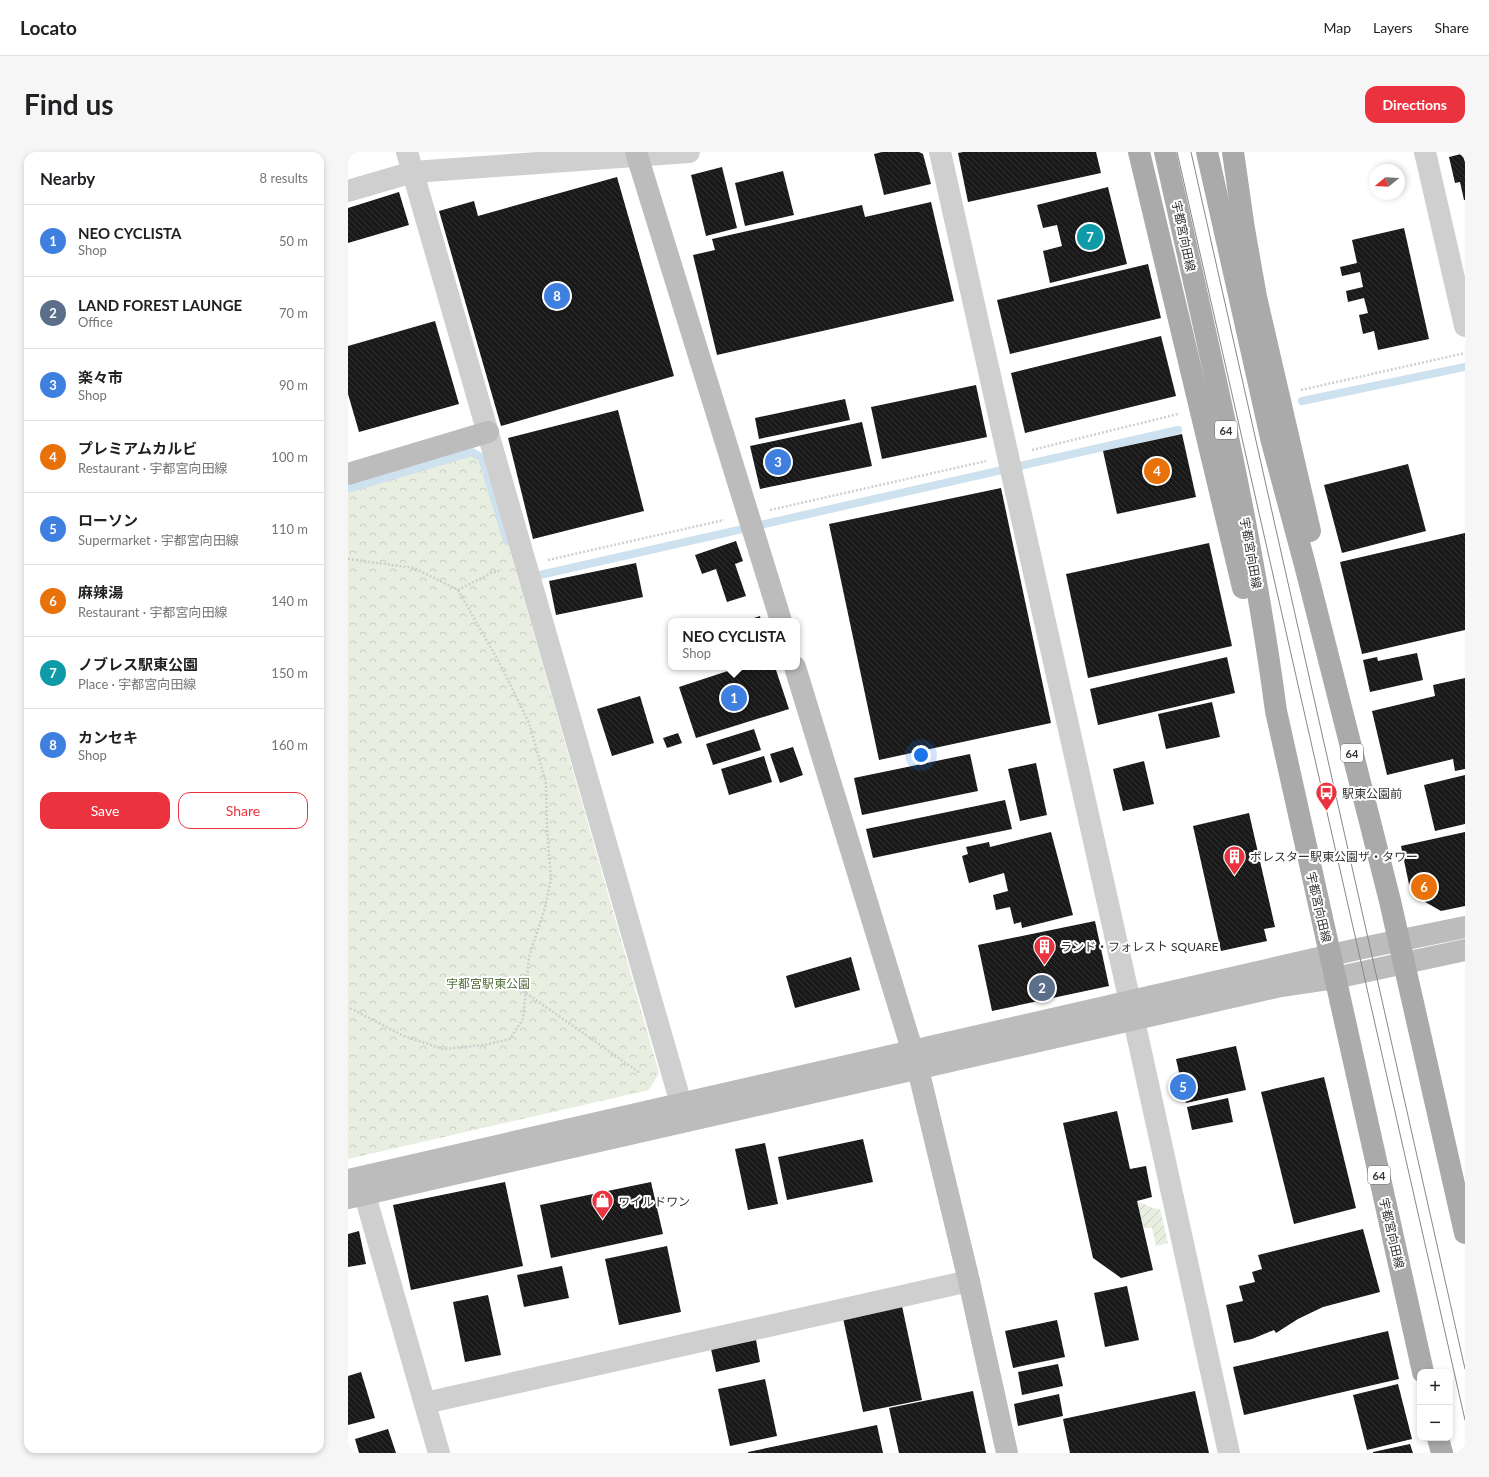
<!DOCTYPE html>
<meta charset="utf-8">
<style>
:root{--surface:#fff;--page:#f6f6f6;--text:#202124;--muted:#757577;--line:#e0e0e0;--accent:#ea333f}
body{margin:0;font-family:Lato,"Noto Sans JP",sans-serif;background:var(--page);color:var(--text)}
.controls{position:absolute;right:12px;bottom:12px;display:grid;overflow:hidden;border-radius:8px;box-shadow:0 2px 6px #0003}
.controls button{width:36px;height:36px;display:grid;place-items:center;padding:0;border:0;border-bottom:1px solid var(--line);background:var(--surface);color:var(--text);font:20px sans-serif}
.compass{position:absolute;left:1021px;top:12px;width:36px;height:36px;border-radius:50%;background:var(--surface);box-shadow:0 2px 6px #0003;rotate:252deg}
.you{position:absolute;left:573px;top:603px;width:14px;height:14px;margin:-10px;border:3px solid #fff;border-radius:50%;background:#1a73e8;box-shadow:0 0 0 6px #1a73e833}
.badge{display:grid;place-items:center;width:26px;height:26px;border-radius:50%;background:var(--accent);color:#fff;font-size:13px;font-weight:700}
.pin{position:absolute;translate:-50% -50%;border:2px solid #fff;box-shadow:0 1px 4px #0006}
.popup{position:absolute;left:320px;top:466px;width:132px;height:52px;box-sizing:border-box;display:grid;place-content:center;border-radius:8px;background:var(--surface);filter:drop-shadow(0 1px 3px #0005);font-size:13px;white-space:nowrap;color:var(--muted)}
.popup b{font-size:15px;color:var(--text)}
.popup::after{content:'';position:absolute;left:50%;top:100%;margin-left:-8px;border:8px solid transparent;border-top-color:var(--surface)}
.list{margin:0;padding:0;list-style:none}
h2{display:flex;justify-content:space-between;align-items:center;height:52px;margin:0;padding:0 16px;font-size:17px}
h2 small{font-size:13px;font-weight:400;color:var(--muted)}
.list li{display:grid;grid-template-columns:26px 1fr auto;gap:12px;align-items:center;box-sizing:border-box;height:72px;padding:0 16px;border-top:1px solid var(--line)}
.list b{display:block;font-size:15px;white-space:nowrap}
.list p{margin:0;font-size:13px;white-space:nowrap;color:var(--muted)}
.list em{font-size:13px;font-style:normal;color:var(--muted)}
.actions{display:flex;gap:8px;padding:12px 16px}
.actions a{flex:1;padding:9px 0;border:1px solid var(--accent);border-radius:12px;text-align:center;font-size:14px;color:var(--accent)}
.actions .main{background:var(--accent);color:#fff}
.map{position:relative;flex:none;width:1117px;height:1301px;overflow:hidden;border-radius:12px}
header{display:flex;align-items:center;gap:24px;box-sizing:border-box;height:56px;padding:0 20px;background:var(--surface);border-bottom:1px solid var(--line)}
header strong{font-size:19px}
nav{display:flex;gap:22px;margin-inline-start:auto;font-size:14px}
.intro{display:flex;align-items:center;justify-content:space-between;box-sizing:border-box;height:96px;padding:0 24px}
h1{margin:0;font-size:28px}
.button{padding:10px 18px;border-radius:12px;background:var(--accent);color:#fff;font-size:14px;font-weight:700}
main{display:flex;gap:24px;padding:0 24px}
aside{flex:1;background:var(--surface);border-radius:12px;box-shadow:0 2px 6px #0003}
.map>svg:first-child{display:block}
.forest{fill:url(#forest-crowns)}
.garden{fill:url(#garden-furrows)}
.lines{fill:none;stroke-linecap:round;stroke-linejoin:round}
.stream{stroke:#cde1ee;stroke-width:8}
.building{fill:url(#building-back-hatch)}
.path{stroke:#cfcfcf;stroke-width:2.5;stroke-dasharray:2 2;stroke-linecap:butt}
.street{stroke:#cfcfcf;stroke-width:22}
.secondary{stroke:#bcbcbc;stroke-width:22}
.primary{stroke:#aaa;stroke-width:22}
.tram{stroke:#878787;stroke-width:1}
.labels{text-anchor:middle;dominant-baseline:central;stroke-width:4;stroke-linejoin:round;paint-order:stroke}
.shield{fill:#fff;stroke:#707070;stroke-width:1}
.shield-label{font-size:11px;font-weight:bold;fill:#323232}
.street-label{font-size:12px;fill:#323232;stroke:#fff}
.poi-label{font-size:12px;fill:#323232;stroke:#fff;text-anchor:start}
.park-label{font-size:12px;fill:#54703d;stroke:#fff}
</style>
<header>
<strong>Locato</strong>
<nav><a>Map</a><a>Layers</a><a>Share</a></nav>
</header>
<div class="intro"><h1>Find us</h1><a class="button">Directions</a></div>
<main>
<aside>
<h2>Nearby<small>8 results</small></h2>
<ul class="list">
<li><span class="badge" style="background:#3f7fe0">1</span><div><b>NEO CYCLISTA</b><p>Shop</p></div><em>50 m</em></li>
<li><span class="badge" style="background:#5c6f8a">2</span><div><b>LAND FOREST LAUNGE</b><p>Office</p></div><em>70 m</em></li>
<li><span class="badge" style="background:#3f7fe0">3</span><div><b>楽々市</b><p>Shop</p></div><em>90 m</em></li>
<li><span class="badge" style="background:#e8710a">4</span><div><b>プレミアムカルビ</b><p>Restaurant · 宇都宮向田線</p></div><em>100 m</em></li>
<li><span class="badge" style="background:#3f7fe0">5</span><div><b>ローソン</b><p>Supermarket · 宇都宮向田線</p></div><em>110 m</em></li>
<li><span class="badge" style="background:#e8710a">6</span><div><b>麻辣湯</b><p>Restaurant · 宇都宮向田線</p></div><em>140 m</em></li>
<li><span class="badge" style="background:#0f9aa8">7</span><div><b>ノブレス駅東公園</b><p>Place · 宇都宮向田線</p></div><em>150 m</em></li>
<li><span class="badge" style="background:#3f7fe0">8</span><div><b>カンセキ</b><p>Shop</p></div><em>160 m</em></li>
</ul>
<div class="actions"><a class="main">Save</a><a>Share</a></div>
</aside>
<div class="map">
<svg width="1117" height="1301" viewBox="0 0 1117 1301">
<defs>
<pattern id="forest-crowns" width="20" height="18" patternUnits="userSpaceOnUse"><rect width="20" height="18" fill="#e8eee0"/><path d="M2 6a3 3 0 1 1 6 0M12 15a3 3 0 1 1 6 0" fill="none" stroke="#c7cdc1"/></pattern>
<pattern id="garden-furrows" width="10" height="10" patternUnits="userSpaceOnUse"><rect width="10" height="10" fill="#e8eee0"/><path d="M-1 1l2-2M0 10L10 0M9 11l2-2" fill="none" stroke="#c7cdc1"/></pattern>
<pattern id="building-back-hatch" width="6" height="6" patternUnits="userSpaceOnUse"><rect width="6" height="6" fill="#191919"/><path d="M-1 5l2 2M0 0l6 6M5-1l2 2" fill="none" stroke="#323232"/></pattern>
</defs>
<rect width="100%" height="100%" fill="#fff"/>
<!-- forest -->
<path class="forest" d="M124,302L136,307L311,921L301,938L0,1007V338Z"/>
<!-- garden -->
<path class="garden" d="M789,1049L805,1056L812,1057L820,1091L808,1094L804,1076H796Z"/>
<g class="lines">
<!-- stream -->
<g class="stream">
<path d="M954,249L1117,215"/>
<path d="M0,337L124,300L134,306L159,389"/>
<path d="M192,423L830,278"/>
</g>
</g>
<!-- building -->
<g class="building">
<path d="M534,0H571L575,2L583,32L536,43L526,2Z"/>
<path d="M615,0H748L753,21L620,50L610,1Z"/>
<path d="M1117,1V48H1116L1112,30L1107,31L1101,5Z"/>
<path d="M374,15L389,76L358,84L343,23Z"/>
<path d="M435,19L446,63L397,74L387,31Z"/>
<path d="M269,25L326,224L153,274L91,59L126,49L130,64Z"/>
<path d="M760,35L779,112L702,131L695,99L714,94L709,73L695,76L689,53Z"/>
<path d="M51,40L61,73L0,91V56Z"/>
<path d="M583,50L606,149L369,203L345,103L367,98L364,87L514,53L517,65Z"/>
<path d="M1056,76L1081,187L1030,198L1026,179L1015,182L1011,163L1020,161L1016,146L1000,150L998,139L1015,135L1012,120L994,124L992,115L1009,111L1004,88Z"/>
<path d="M800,112L813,166L662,202L649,148Z"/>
<path d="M87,169L111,252L11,280L0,242V194Z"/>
<path d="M813,184L828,244L677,281L663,221Z"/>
<path d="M628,233L639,285L534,307L523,255Z"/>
<path d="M497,247L502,268L411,287L407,266Z"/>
<path d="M270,258L296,359L185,387L160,286Z"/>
<path d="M514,270L524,314L412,337L402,294Z"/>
<path d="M834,282L848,345L769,362L755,299Z"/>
<path d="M1060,312L1078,379L994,401L976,333Z"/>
<path d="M653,336L703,571L531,608L481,372Z"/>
<path d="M1117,381V478L1014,502L992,410Z"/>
<path d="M388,389L395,409L387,412L398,444L379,450L368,417L354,422L347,403Z"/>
<path d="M861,391L884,494L740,526L718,422Z"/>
<path d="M288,411L295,445L208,463L201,429Z"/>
<path d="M412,464L413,469H397Z"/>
<path d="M1069,501L1075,528L1022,540L1015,508L1029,505L1030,509Z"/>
<path d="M879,505L887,541L750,573L742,537Z"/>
<path d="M392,515H427L441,557L348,586L331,535Z"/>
<path d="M1117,526V617L1107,619L1105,607L1039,623L1024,559L1087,544L1085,533Z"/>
<path d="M292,544L306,591L264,604L249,557Z"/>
<path d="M864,550L872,585L818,597L810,562Z"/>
<path d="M406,577L413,598L365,613L358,592Z"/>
<path d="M330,581L334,591L319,596L315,586Z"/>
<path d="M445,595L455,623L432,631L422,602Z"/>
<path d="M622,602L630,639L514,663L506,626Z"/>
<path d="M416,604L424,630L381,643L373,617Z"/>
<path d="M796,609L806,652L775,659L765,617Z"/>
<path d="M688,611L699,663L672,669L660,617Z"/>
<path d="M1117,623V672L1087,679L1076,633Z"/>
<path d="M657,648L664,677L525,706L518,677Z"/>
<path d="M901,661L927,775L916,777L919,789L873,799L845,674Z"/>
<path d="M703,680L725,763L674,776L673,770L666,772L662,755L648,758L645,743L660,739L656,721L621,731L614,704L620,702L618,695L641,690L642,695Z"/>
<path d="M1117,680V754L1093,759L1063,742L1053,694Z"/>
<path d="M747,769L761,834L644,859L630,793Z"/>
<path d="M503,805L512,838L447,856L438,824Z"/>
<path d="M888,894L898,938L838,951L828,907Z"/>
<path d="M976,925L1008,1056L946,1072L913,940Z"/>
<path d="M880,946L885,970L844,978L839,955Z"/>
<path d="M769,959L782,1017L798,1014L804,1045L789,1049L805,1118L773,1126L745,1106L715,971Z"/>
<path d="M515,987L525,1030L439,1048L430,1005Z"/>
<path d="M417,991L430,1052L400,1058L387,997Z"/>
<path d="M157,1030L175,1114L63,1138L45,1053Z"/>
<path d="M303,1030L315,1082L203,1106L192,1053Z"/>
<path d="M1015,1077L1032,1140L975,1155L950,1167L928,1181L926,1178L904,1187L886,1191L878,1153L895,1149L891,1134L907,1130L904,1120L914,1117L910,1103Z"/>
<path d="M11,1079L18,1112L0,1115V1082Z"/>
<path d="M319,1094L333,1160L271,1173L257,1107Z"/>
<path d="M214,1114L221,1146L176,1155L169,1123Z"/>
<path d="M779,1134L791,1188L757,1195L746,1141Z"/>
<path d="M140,1143L153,1203L117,1210L105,1150Z"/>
<path d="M554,1154L574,1248L515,1260L495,1166Z"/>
<path d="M709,1168L717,1205L665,1216L657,1179Z"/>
<path d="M1040,1179L1051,1227L896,1263L885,1215Z"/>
<path d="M408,1188L412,1210L368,1220L363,1197Z"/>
<path d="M710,1212L715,1234L674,1243L670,1220Z"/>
<path d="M13,1220L27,1266L0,1273V1224Z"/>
<path d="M417,1227L429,1284L382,1294L370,1237Z"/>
<path d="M1050,1232L1064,1287L1019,1298L1005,1243Z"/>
<path d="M625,1239L638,1301H551L541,1256Z"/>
<path d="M847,1239L861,1301H722L715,1267Z"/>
<path d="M711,1242L715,1264L670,1274L666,1252Z"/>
<path d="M529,1273L535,1301H400V1300Z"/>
<path d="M40,1277L48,1301H11L7,1287Z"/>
<path d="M1062,1292L1065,1301H1025V1300Z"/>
</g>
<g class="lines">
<!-- path -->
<g class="path">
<path d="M953,238L1117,201"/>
<path d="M684,298L830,262"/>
<path d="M422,358L638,309"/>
<path d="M0,407L66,416L110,438L151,510L181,571L198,631L199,676L203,727L197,756L181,805L175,867L162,887L136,893L95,897L56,884L0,855"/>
<path d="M200,408L376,368"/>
<path d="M110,438L143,421L154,418"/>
<path d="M178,841L292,921"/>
</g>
<!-- street -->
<g class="street">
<path d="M59,0L338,969"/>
<path d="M592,0L782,850L881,1301"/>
<path d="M1077,0L1117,174"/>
<path d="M0,39L65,20L341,0"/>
<path d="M12,1026L91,1301"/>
<path d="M77,1251L621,1129"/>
</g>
<!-- secondary -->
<g class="secondary">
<path d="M288,0L433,469"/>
<path d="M0,322L140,280"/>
<path d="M447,515L570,917L621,1129L659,1301"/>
<path d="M0,1028L1010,797L1117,775"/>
<path d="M0,1046L933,834L987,826L1117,798"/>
</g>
<!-- primary -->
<g class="primary">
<path d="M791,0L895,436"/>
<path d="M817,0C858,185 903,370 928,559L1075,1220"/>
<path d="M859,0L924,290L957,413L1042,749L1117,1081"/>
<path d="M885,0L896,77L908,145L962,379"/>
<path d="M1090,1286L1094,1301"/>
</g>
<!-- tram -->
<g class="tram">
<path d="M829,0L1117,1268"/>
<path d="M843,0L1117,1217"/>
</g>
</g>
<!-- icons -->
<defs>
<symbol id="bus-pin" viewBox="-11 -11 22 30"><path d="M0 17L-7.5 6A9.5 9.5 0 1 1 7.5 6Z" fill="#ea333f" stroke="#fff"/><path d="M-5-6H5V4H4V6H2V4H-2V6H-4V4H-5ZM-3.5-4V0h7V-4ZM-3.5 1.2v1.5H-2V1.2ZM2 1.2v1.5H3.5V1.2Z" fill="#fff"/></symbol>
<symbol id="building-pin" viewBox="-11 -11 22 30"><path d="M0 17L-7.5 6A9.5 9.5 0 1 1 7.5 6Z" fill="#ea333f" stroke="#fff"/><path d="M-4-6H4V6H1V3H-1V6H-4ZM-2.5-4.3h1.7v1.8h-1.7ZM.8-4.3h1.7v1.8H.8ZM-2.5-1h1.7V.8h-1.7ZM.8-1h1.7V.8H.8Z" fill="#fff"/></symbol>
<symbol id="shop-pin" viewBox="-11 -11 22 30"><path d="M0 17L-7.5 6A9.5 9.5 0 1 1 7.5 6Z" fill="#ea333f" stroke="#fff"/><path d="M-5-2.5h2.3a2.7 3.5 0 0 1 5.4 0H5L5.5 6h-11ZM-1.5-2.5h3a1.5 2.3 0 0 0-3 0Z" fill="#fff"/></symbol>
</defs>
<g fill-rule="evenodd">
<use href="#bus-pin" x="966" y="628" width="25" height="34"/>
<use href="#building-pin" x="874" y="692" width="25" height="34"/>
<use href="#building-pin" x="684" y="782" width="25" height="34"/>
<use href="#shop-pin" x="242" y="1036" width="25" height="34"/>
</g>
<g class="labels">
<!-- shield labels -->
<g class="shield">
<rect x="867" y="269" width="22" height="18" rx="3"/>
<rect x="993" y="592" width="22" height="18" rx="3"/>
<rect x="1020" y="1014" width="22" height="18" rx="3"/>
</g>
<g class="shield-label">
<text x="878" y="278">64</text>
<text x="1004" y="601">64</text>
<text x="1031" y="1023">64</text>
</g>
<!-- street labels -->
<g class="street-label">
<text transform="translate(836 84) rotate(78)">宇都宮向田線</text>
<text transform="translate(903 401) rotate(80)">宇都宮向田線</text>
<text transform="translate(971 755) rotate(77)">宇都宮向田線</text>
<text transform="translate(1044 1081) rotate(77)">宇都宮向田線</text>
</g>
<!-- poi labels -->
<g class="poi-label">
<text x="994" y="641">駅東公園前</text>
<text x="902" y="704">ポレスター駅東公園ザ・タワー</text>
<text x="712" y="794">ランド・フォレスト SQUARE</text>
<text x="270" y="1049">ワイルドワン</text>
</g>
<!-- park labels -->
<g class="park-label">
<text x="140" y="831">宇都宮駅東公園</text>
</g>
</g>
</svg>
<div class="controls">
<button>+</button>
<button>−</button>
</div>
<svg class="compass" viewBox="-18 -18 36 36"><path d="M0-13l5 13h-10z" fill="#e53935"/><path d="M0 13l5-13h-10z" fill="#757577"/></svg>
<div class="you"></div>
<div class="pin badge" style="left:386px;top:546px;background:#3f7fe0">1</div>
<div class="popup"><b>NEO CYCLISTA</b>Shop</div>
<div class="pin badge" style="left:694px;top:836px;background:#5c6f8a">2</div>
<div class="pin badge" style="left:430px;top:310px;background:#3f7fe0">3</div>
<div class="pin badge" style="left:809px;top:319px;background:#e8710a">4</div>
<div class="pin badge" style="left:835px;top:935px;background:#3f7fe0">5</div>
<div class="pin badge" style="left:1076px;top:735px;background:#e8710a">6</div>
<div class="pin badge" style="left:742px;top:85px;background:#0f9aa8">7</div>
<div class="pin badge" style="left:209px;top:144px;background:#3f7fe0">8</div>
</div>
</main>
